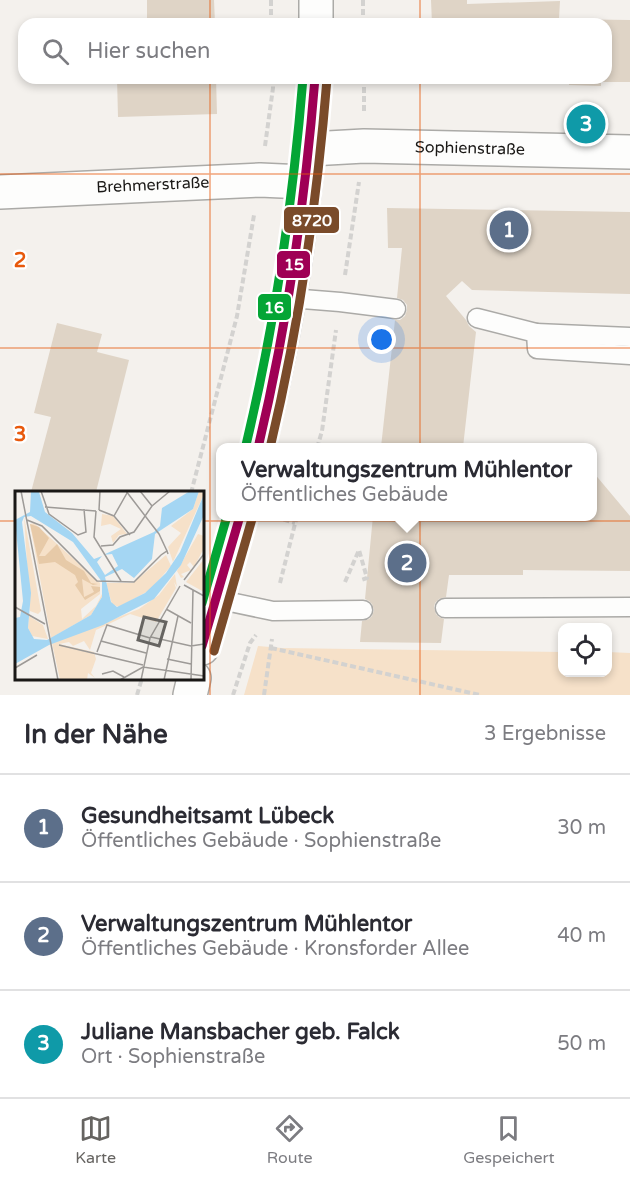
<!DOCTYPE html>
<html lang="de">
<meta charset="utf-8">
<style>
:root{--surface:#fff;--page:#f2f2f3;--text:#2b2b33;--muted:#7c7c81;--line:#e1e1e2;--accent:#666461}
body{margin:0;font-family:"Varela Round",sans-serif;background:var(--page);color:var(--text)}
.controls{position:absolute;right:18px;bottom:18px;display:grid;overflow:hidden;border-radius:12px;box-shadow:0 3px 9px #0003}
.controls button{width:54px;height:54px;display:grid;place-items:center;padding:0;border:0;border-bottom:2px solid var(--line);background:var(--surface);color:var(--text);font:30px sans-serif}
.you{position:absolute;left:382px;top:340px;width:21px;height:21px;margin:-15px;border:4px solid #fff;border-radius:50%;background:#1a73e8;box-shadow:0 0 0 9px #1a73e833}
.badge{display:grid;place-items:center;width:39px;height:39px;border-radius:50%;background:var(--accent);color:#fff;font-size:20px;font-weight:700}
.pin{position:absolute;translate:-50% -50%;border:3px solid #fff;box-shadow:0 2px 6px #0006}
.popup{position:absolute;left:216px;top:443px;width:381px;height:78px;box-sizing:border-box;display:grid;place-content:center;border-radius:12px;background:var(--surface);filter:drop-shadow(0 2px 4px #0005);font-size:20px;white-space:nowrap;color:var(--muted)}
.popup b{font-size:22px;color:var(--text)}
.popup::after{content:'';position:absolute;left:50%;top:100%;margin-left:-12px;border:12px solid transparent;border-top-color:var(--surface)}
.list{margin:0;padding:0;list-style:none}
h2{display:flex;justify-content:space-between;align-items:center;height:78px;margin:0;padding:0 24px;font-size:26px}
h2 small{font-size:20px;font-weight:400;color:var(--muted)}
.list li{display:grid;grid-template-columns:39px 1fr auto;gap:18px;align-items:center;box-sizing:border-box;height:108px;padding:0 24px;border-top:2px solid var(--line)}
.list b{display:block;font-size:22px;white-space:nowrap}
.list p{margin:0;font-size:20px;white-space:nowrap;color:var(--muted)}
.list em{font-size:20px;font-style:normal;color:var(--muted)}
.icon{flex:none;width:33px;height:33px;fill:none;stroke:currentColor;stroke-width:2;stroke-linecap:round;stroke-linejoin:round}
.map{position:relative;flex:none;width:630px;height:695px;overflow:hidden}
.search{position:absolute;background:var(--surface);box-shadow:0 3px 9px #0003;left:18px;right:18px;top:18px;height:66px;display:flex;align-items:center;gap:15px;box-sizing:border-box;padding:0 21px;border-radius:18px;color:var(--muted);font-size:22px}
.sheet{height:402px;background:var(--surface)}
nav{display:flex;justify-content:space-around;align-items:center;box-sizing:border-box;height:84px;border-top:2px solid var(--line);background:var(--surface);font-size:16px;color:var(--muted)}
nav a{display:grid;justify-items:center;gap:3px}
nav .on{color:var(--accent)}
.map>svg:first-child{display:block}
.green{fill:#f6e1c9}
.building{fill:#dfd4c6}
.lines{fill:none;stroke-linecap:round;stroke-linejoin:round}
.service-casing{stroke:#abaaa7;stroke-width:21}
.minor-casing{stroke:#abaaa7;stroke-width:36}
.secondary-casing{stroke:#abaaa7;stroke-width:36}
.path{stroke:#d3d2d0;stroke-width:4;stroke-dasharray:6 3;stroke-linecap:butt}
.service{stroke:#fdfdfc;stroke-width:18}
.minor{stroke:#fdfdfc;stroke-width:33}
.secondary{stroke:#fdfdfc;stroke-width:33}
.bus-1-casing{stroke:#fff;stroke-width:14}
.bus-2-casing{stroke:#fff;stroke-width:14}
.bus-3-casing{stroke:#fff;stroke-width:14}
.bus-1{stroke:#9f0055;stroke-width:9}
.bus-2{stroke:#7a4b2a;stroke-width:9}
.bus-3{stroke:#04a535;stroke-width:9}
.grid{fill:none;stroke:#e8590c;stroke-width:1.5;stroke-opacity:0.55}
.labels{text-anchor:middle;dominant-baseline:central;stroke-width:4.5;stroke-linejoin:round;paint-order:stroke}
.street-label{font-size:16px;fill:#1a1816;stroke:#fff}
.inset-road{fill:none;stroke:#9d9a97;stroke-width:1.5}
.view{fill:#666461;fill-opacity:0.15;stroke:#666461;stroke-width:3}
.inset-edge{fill:none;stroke:#1a1816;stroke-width:3}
.grid-label{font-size:20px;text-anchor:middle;font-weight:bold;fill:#e8590c;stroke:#fff;stroke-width:4.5;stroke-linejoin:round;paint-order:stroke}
.line-badge{stroke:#fff;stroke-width:2}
.badge-label{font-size:16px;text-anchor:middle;font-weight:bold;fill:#fff}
</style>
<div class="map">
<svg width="630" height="695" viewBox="0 0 630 695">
<rect width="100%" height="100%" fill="#f4f1ed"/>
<!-- green -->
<path class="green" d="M258,646L282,648L562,652V672H608V652L630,653V695H244Z"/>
<!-- building -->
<g class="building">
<path d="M147,0H214L215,24H147Z"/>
<path d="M431,0H467V4L560,1L559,19L630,20V82H601V86L569,85V81L435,83V78H606V24H432Z"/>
<path d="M117,78H216L217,114L118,117Z"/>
<path d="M387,208L630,212V294L472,290L462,281L446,296L466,320L469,326L476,332L463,447H381L395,320H400L405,316L407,310V305L403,300L397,298L402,248H388Z"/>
<path d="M57,323L102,334L97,352L129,360L96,492H31L51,417L34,413Z"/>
<path d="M593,472L630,516V571L523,570V575H449L446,597L439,599L435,603L434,607L436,614L439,617L444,619L441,643L360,642L362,621L369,619L372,616L374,610L372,604L369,601L365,599L373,516H593Z"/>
</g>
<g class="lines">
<defs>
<g id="service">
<path d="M290,298L340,302L396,309"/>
<path d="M477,318L536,333L537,349L630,355"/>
<path d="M536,333L630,337"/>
<path d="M216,599L273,611L363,610"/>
<path d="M445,608L630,607"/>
</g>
<g id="minor">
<path id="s1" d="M310,149L364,146L630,152"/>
<path id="s2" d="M0,192L260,180L304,182"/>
</g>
<g id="secondary">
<path d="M316,0V24"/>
<path d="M258,448C288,327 306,202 315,78"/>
<path d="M202,648L240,516"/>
<path d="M190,695L194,678"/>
</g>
</defs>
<!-- service casing -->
<use href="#service" class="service-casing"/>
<!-- minor casing -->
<use href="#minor" class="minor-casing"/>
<!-- secondary casing -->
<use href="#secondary" class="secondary-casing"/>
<!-- path -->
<g class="path">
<path d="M271,0V24"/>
<path d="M363,0V24"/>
<path d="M364,78V112"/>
<path d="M265,146L273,88V78"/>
<path d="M345,275L359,182"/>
<path d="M317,448L322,431L336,330"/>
<path d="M191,493L237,316L254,215"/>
<path d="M275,517L295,523"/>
<path d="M345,582L359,550L367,578L361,580"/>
<path d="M280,583L297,516"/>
<path d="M271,648L480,695"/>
<path d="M137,695L142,678"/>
<path d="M233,695L250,643L256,635"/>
<path d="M264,695L272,639"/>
</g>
<!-- service -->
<use href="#service" class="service"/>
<!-- minor -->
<use href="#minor" class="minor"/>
<!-- secondary -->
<use href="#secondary" class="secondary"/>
<defs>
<g id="bus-1">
<path d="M258,448C287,326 305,203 315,78"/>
<path d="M202,646L240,516"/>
</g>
<g id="bus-2">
<path d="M270,448C299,326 317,203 327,79"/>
<path d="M214,651L252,519"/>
</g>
<g id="bus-3">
<path d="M246,445C275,324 293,202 303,78"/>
<path d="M202,603L227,516"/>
</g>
</defs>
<!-- bus-1 casing -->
<use href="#bus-1" class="bus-1-casing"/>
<!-- bus-2 casing -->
<use href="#bus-2" class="bus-2-casing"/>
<!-- bus-3 casing -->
<use href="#bus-3" class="bus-3-casing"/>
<!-- bus-1 -->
<use href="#bus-1" class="bus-1"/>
<!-- bus-2 -->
<use href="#bus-2" class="bus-2"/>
<!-- bus-3 -->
<use href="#bus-3" class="bus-3"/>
</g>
<!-- grid -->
<path class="grid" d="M210,0V24M420,0V24M210,78V695M420,78V695M0,174H630M0,348H630M0,521H16M202,521H630"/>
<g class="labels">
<!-- street labels -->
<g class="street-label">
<text stroke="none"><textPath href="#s1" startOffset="160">Sophienstraße</textPath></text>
<text stroke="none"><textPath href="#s2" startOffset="153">Brehmerstraße</textPath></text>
</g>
</g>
<!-- overview -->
<g transform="translate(15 491)">
<rect width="189" height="189" fill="#f4f1ed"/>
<path d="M184,0L189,3L158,71L153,56L166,42L156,35L178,18ZM87,23L98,25L112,43L104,44L98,52L96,45L106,38L95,33L86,35ZM9,25L26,120L23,123L15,120ZM19,32L85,92V103L66,118L67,128L81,115L87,103V92V106L76,124L36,147L15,33ZM183,43L189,45V57L179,76L175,71L172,74L176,79L166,83L169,86L166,87L162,80ZM151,64L156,75L135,99L104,116L97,113L91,92H118ZM189,68V101L171,91ZM160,83L162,96L159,91L161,97L141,131L115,123L81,139L75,159L69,150L58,155L54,151L44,153L79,161L81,168L76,182L80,187L73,182L72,189H45L37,152L124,118L144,104ZM14,125L28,134L33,148L17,145L13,137Z" fill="#f6e1c9"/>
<path d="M15,33L24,36L34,47L24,65H30L42,53L51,69L69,80L76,92L83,93L78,94L67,88L69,106L79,101L76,95L85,96V100L70,109L60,94L63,91L60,84L40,71L24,73Z" fill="#e7caa8"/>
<path d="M16,0L24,1L30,21L57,42L79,68L87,65L82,71L90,84L103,75L97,63L88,64L139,41L145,35L147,17L175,0H184L178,18L140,43L137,68L119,87L107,78L90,86L96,111L102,116L130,102L151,82L165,61L189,3V24L166,74L139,108L88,134L34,154L0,173V127L5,126L8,110L0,29L15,21ZM16,25L58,51L87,91V106L76,124L32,149L19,148L13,137L16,102L7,31L9,26Z" fill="#a4d6f3" fill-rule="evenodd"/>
<path class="inset-road" d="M6,0L43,189M26,0L34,23L63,44L71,41L69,18M111,0L144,43L152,60M125,0L137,15M30,16L81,20M84,19L99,25L115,44M84,19L85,0M81,20L79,46L106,90M99,25L112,2M12,29L27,35L82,90L119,91L146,64L152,60L153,63M86,55L98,54L105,46L119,41L137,15L155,0M169,89L189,63M169,94L189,105M0,116L30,133M151,118L176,132M136,146L176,155L189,153M86,150L131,162M44,154L128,174M82,161L92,134L135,147M152,168L176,173M0,177L22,164M87,183L98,180L109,186M81,189H104M105,189L128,176L189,185M126,189L135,147L165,95M149,189L163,125M176,189L178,99"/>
<path class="view" d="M129,126L151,131L144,155L123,149Z"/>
<rect width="189" height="189" class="inset-edge"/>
</g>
<g class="grid-label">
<text x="20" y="267">2</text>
<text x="20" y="441">3</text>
</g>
<g class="line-badge">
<rect x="283" y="206" width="57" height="28" rx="6" fill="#7a4b2a"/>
<rect x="276" y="250" width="35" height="29" rx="6" fill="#9f0055"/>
<rect x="257" y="293" width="35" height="28" rx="6" fill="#04a535"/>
</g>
<g class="badge-label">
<text x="312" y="226">8720</text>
<text x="294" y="270">15</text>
<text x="274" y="313">16</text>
</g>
</svg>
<div class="controls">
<button><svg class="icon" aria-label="locate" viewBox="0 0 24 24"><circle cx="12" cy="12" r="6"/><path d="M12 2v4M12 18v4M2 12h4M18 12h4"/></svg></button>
</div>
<div class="you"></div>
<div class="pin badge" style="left:509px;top:230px;background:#5c6f8a">1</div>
<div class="pin badge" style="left:407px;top:563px;background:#5c6f8a">2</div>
<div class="popup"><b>Verwaltungszentrum Mühlentor</b>Öffentliches Gebäude</div>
<div class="pin badge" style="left:586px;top:124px;background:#0f9aa8">3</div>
<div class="search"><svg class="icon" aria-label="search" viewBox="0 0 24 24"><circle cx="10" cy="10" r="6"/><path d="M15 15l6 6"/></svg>Hier suchen</div>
</div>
<section class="sheet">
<h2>In der Nähe<small>3 Ergebnisse</small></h2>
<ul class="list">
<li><span class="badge" style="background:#5c6f8a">1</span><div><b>Gesundheitsamt Lübeck</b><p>Öffentliches Gebäude · Sophienstraße</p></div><em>30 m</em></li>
<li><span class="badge" style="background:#5c6f8a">2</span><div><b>Verwaltungszentrum Mühlentor</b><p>Öffentliches Gebäude · Kronsforder Allee</p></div><em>40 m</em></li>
<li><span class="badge" style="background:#0f9aa8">3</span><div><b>Juliane Mansbacher geb. Falck</b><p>Ort · Sophienstraße</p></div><em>50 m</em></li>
</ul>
</section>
<nav>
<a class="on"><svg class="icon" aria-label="map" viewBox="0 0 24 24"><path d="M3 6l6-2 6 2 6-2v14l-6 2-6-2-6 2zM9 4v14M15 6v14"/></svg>Karte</a>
<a><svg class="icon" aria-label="directions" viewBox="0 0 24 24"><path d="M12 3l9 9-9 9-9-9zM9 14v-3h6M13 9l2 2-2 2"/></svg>Route</a>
<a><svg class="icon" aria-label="saved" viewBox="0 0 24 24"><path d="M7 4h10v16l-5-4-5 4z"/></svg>Gespeichert</a>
</nav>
